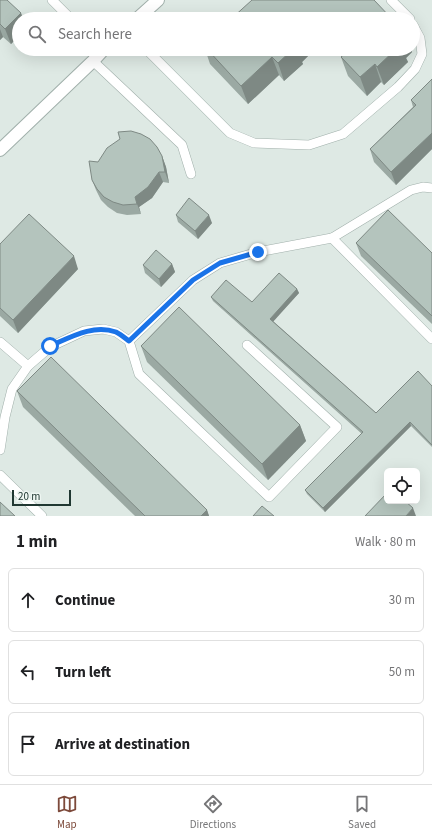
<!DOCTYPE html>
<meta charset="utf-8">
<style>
:root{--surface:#fff;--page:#f6f6f6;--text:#202124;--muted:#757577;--line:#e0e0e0;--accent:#7d4a3b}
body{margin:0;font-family:"Source Sans 3",sans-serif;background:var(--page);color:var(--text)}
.controls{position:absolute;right:12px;bottom:12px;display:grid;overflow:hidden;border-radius:6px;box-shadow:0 4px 16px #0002}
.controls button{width:36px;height:36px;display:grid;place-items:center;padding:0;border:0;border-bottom:1px solid var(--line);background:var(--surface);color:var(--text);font:20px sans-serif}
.scale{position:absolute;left:12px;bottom:10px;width:59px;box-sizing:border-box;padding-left:4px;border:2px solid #203832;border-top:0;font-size:11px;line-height:14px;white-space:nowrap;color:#203832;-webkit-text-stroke:3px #eef6f2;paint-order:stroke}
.stop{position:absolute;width:12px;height:12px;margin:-9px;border:3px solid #1a73e8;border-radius:50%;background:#fff}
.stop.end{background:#1a73e8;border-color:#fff;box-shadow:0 1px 4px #0008}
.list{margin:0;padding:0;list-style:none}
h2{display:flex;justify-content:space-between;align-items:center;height:52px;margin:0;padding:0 16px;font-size:17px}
h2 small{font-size:13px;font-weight:400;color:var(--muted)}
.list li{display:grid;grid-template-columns:26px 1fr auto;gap:12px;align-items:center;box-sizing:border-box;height:64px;margin:0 8px 8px;padding:0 8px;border:1px solid var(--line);border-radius:6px}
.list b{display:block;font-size:15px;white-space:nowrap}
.list em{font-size:13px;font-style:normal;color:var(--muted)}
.icon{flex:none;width:22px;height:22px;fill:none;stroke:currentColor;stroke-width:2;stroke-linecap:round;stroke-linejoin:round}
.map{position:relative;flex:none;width:432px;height:516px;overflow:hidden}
.search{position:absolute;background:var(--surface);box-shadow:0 4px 16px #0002;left:12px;right:12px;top:12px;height:44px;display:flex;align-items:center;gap:10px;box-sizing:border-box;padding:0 14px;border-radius:22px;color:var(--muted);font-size:15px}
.sheet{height:268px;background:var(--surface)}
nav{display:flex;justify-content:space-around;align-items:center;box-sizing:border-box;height:56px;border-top:1px solid var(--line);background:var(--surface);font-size:11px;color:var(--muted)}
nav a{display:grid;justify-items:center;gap:2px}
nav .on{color:var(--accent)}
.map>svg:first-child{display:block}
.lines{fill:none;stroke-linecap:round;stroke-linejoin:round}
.service-casing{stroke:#a1b0ab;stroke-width:10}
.tertiary-casing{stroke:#a1b0ab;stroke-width:14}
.service{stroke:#fff;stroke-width:9}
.tertiary{stroke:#fff;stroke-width:12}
.wall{fill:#9ba9a3}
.shaded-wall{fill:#7e8984}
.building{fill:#b4c4bd;stroke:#7e8984}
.route{stroke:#1a73e8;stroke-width:5}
</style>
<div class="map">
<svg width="432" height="516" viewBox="0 0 432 516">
<rect width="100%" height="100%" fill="#dee9e4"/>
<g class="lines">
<defs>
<g id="service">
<path d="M52,0L71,19"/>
<path d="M391,0L410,19"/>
<path d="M146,49L230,133L254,143L309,145L343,134L398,87L415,69L422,54L420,38L413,25"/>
<path d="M93,61L182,145L191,174"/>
<path d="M332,238L411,190L423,187L432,188"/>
<path d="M129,341L193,280L220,263L258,252L332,238L432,339"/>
<path d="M0,342L28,366"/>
<path d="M0,450L5,417L12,389L28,366L50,347L84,331L103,329L116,332L129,341L139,374L269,497L337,427L247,345"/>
<path d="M0,475L42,516"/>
</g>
<g id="tertiary">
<path d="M137,19L158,0"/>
<path d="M0,150L93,61L104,49"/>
</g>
</defs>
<!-- service casing -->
<use href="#service" class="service-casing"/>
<!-- tertiary casing -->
<use href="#tertiary" class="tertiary-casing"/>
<!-- service -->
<use href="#service" class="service"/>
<!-- tertiary -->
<use href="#tertiary" class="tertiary"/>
</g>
<!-- wall -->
<g class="wall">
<path d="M0,0L21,13L23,19H19V36L11,44L3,37L0,40Z"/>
<path d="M205,49H315L302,62L303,64L284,81L279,75L248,104L210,64Z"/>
<path d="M338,49H411L412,52L406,58L408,62L384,85L381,82L367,96L348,76L341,57L344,55Z"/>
<path d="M432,79V149L396,185L374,162L370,149L413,107L411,100Z"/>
<path d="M162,156L166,167L169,183L163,182L152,198L139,207L141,214L127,215L117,213L108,207L101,200L96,190L92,180L98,162Z"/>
<path d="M176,215L212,223L198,239L178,222Z"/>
<path d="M356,243L432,253V324L361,256Z"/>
<path d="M0,244L78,269L18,333L0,316Z"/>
<path d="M172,264L175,272L161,287L145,273L143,265Z"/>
<path d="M297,289L299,293L273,321L376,413L432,386V447L411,426L325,512L307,494L305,490L362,434L213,301L211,297L252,302Z"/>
<path d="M141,346L300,425L306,441L268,480L147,362Z"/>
<path d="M17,391L207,510L209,516H135L23,407Z"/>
</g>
<!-- shaded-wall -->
<g class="shaded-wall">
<path d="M21,13L23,19H19V36L11,44L5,29Z"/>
<path d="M0,29L3,37L0,40Z"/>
<path d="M293,49H315L302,62L303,64L284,81L278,63Z"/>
<path d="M396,49H411L412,52L406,58L408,62L384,85L377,67Z"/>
<path d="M272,57L279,75L248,104L241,86Z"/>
<path d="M375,64L381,82L367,96L360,77Z"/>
<path d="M432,133V149L396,185L391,172Z"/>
<path d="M162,156L166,167L169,183L165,172Z"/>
<path d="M159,172L163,182L152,198L139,207L141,214L137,204L135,197Z"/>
<path d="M209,215L212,223L198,239L195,231Z"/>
<path d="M74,256L78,269L18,333L13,320Z"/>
<path d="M172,264L175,272L161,287L159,279Z"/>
<path d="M297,289L299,293L272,323L270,319Z"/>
<path d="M410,422L411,426L325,512L323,508Z"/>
<path d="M300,425L306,441L268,480L262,464Z"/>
<path d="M413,508L416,516H406Z"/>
<path d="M207,510L209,516H201Z"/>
</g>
<!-- building -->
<g class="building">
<path d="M0,0H7L21,13L5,29L0,24Z"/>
<path d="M252,0H374L392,19H231Z"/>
<path d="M207,49H293L278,63L272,57L241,86Z"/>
<path d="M349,49H396L377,67L375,64L360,77L341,57L349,50Z"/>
<path d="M432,79V133L391,172L370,149L416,105L411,100Z"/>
<path d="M131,131L141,134L150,139L157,147L162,156L165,172H159L148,187L135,197L137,204L123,205L113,202L104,197L97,189L92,180L89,161L98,162L107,148L120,139L118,132Z"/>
<path d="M189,198L209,215L195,231L176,215Z"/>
<path d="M388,210L432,253V316L356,243Z"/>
<path d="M29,214L74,256L13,320L0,308V244Z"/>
<path d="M156,250L172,264L159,279L143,265Z"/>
<path d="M279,273L297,289L270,319L376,413L418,371L432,386V445L410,422L323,508L305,490L363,432L211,297L226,280L252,302Z"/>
<path d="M179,307L300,425L262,464L141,346Z"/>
<path d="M51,357L207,510L201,516H145L17,391Z"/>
<path d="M387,493V501H405L413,508L406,516H365Z"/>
<path d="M0,502L15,516H0Z"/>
<path d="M262,506L274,516H253Z"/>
</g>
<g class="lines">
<!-- route -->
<path class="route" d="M50,346C71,337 93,324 116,332C120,334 125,338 129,341L193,280L220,263L258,252"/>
</g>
</svg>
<div class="controls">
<button><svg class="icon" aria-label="locate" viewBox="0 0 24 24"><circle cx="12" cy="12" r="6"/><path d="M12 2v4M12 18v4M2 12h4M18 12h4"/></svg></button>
</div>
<div class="scale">20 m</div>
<div class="stop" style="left:50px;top:346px"></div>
<div class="stop end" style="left:258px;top:252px"></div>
<div class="search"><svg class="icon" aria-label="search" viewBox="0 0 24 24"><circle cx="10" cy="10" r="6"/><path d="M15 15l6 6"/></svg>Search here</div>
</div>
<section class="sheet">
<h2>1 min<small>Walk · 80 m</small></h2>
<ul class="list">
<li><svg class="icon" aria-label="ahead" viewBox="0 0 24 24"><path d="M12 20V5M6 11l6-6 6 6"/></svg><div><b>Continue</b></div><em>30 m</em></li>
<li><svg class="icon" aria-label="left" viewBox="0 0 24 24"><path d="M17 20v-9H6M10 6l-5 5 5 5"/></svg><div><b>Turn left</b></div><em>50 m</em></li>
<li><svg class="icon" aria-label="arrive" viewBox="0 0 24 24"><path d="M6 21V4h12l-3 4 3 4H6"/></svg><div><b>Arrive at destination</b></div></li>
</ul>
</section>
<nav>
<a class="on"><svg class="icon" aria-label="map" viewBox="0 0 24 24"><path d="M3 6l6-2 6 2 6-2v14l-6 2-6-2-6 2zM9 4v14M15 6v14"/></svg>Map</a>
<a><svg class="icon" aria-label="directions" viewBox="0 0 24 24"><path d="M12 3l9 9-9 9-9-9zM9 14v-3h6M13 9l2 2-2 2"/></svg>Directions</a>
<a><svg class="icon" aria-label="saved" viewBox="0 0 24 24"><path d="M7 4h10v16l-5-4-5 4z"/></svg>Saved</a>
</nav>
